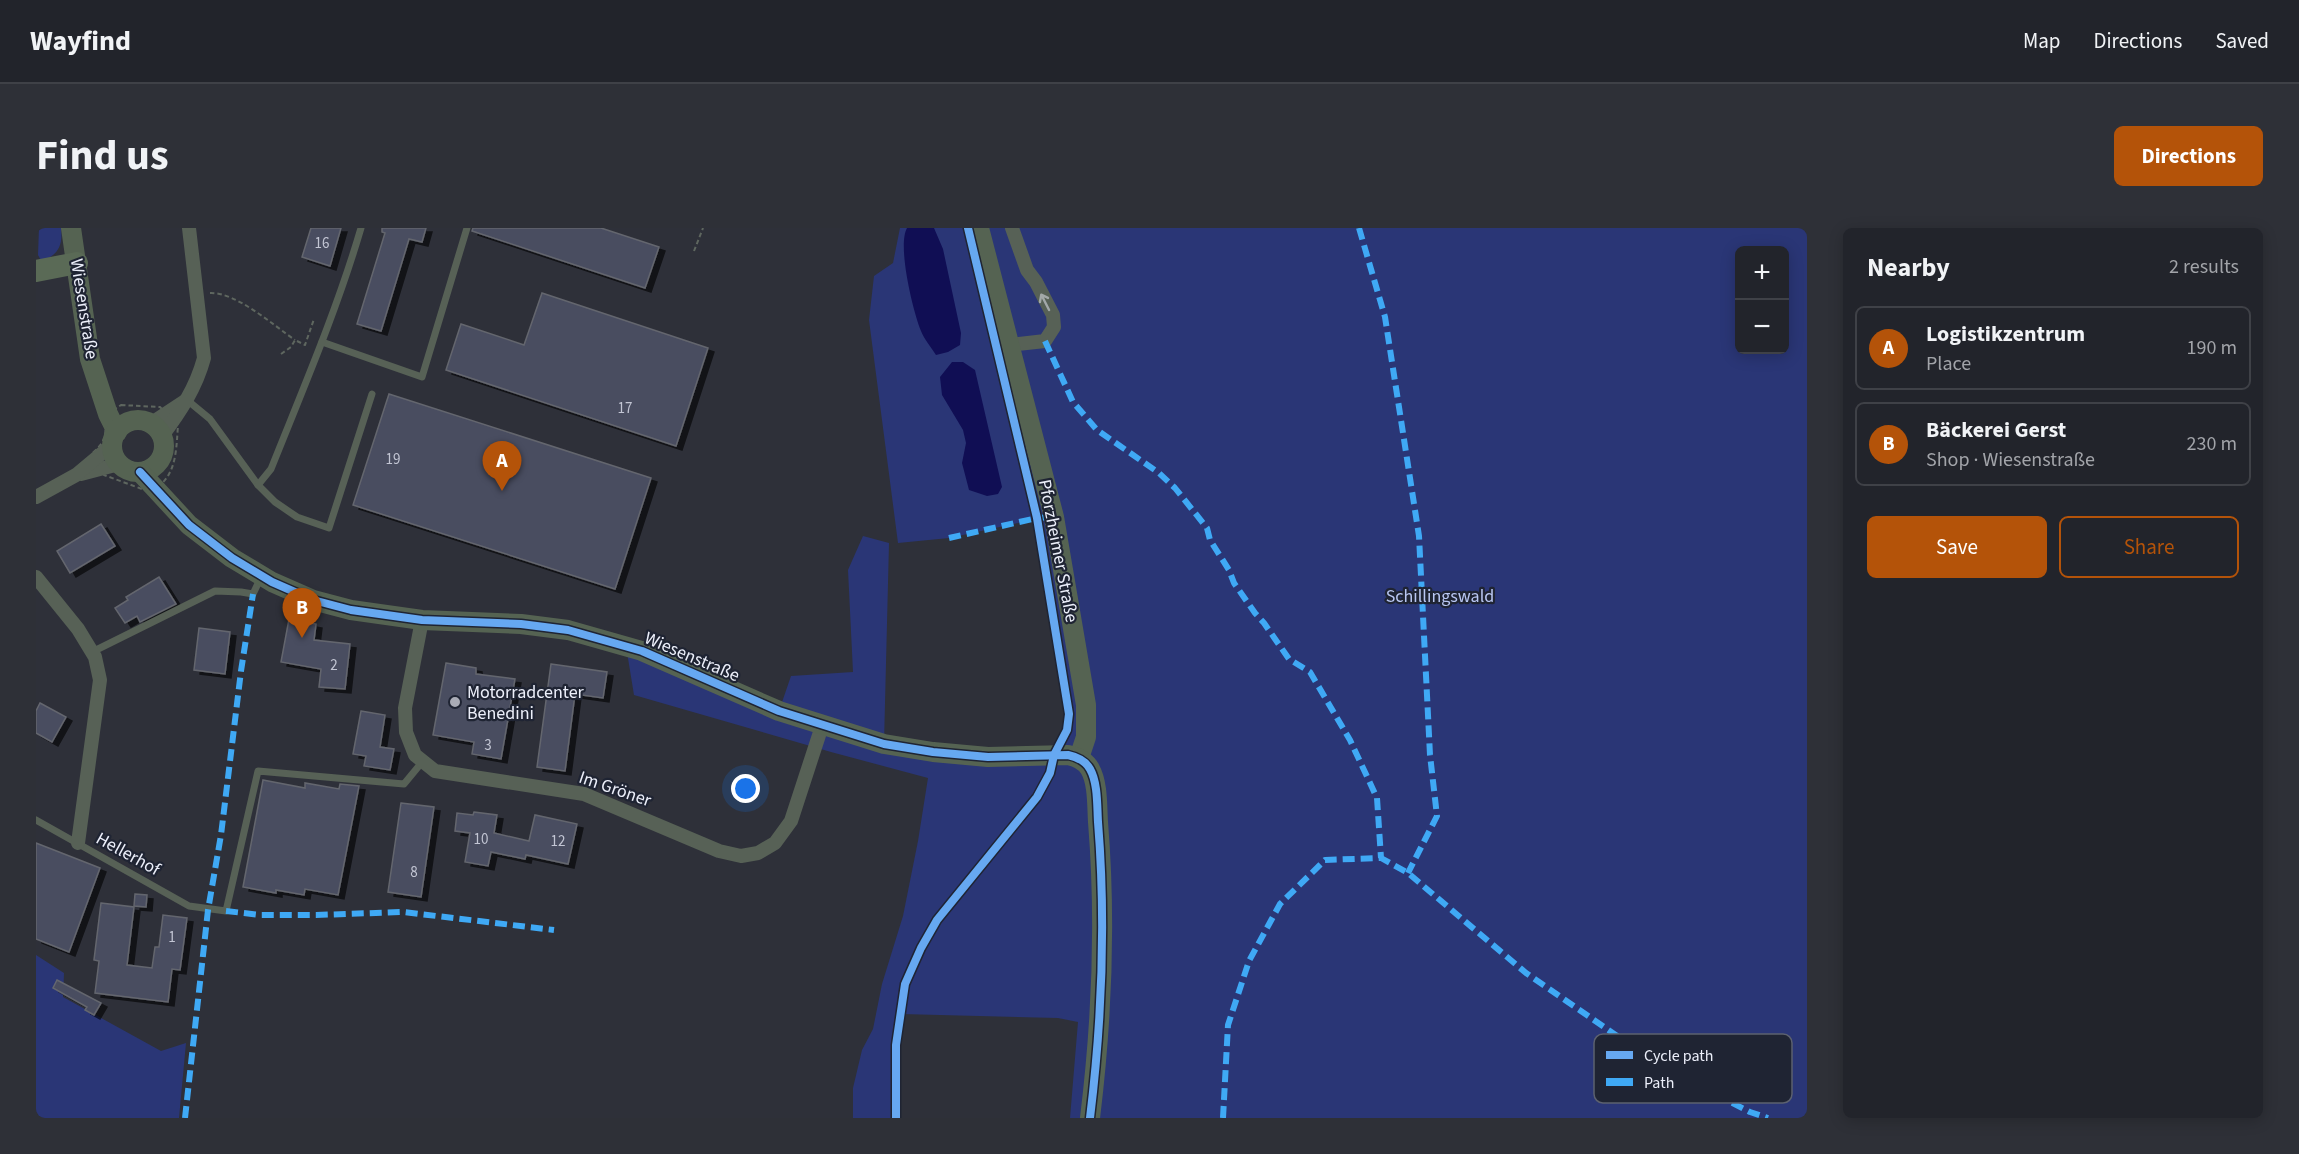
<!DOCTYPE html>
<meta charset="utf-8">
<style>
:root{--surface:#22242b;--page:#2e3037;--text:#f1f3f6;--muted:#a2a4a9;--line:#3f4147;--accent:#b45309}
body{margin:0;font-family:"Source Sans 3",sans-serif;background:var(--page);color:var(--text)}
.controls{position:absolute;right:18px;top:18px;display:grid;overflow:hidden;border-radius:9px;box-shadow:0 3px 15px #0003}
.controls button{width:54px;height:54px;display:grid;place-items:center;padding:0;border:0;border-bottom:2px solid var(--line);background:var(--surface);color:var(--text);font:30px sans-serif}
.you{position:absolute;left:710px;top:561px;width:21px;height:21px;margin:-15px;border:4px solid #fff;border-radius:50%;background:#1a73e8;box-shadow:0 0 0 9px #1a73e833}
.badge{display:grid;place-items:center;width:39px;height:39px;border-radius:50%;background:var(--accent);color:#fff;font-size:20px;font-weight:700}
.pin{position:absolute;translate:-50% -50px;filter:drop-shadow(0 2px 3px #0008)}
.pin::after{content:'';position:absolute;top:32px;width:21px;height:18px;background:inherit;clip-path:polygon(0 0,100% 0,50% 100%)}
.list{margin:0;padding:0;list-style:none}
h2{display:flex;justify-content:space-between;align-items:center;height:78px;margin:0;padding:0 24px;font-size:26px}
h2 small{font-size:20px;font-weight:400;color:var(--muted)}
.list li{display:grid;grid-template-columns:39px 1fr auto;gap:18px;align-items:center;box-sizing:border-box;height:84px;margin:0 12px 12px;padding:0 12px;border:2px solid var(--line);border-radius:9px}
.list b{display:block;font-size:22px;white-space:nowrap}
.list p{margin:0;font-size:20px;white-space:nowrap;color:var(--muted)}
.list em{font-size:20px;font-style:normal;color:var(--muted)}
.actions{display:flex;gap:12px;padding:18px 24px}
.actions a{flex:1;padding:14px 0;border:2px solid var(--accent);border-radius:9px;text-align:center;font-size:21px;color:var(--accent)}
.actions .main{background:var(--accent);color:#fff}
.map{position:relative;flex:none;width:1771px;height:890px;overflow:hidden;border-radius:9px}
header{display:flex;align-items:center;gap:36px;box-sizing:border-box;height:84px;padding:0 30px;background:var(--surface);border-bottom:2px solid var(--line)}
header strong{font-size:28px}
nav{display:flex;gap:33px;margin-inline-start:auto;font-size:21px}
.intro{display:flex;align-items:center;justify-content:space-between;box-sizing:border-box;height:144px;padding:0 36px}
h1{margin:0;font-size:42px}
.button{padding:15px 27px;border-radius:9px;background:var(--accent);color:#fff;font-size:21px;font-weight:700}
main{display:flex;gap:36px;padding:0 36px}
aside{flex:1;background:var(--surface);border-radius:9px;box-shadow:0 3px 15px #0003}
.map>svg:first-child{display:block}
.green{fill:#2a3676;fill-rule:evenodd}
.water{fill:#100e54}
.building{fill:#494d61;stroke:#64666e;stroke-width:1.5;filter:url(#shadow)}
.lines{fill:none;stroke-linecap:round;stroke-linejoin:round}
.path{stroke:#5e665f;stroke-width:2;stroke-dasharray:4.5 3;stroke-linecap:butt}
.lane{stroke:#576156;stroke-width:7}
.street{stroke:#576156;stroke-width:14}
.secondary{stroke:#556352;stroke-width:20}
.primary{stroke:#5a6a56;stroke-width:22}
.quiet{stroke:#3fa9f5;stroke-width:6;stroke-dasharray:12 6;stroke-linecap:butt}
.cycleway-casing{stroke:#1f2433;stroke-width:11}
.cycleway{stroke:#66a8f1;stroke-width:8}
.oneway{stroke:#a2a8a8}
.poi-dot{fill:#aaacb6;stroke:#1f2433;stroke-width:2}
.labels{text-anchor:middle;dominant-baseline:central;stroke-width:4.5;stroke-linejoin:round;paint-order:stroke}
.number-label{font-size:15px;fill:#c3c6d4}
.street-label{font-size:18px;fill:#eceffa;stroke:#1f2433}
.park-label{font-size:18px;fill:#b9c7f3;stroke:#1f2433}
.poi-label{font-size:18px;fill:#eceffa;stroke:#1f2433;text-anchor:start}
.key{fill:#1f2433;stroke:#5c616f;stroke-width:1.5}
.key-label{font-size:16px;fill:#eceffa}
</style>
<header>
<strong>Wayfind</strong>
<nav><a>Map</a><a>Directions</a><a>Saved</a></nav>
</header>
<div class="intro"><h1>Find us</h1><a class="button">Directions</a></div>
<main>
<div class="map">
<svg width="1771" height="890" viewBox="0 0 1771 890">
<defs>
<filter id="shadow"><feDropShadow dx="6" dy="4" stdDeviation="0" flood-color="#0009"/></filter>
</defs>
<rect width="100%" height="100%" fill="#2e3039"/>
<!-- green -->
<g class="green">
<path d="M3,0H25C27,18 22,26 6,34L2,27Z"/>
<path d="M864,0H1771V890H1034L1042,794L1022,790L865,786L860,817V890H817V860L826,822L837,801L846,756L867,688L882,613L892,550L795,524L598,467L590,418L743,483L755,448L817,444L812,342L827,308L853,315L848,515L1018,527L1031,502L1033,486L1001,291L913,310L862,315L833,92L838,48L857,35ZM1704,22H1748V122H1704Z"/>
<path d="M0,727L28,745L27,769L125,823L150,815L143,890H0Z"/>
</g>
<!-- water -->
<g class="water">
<path d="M871,0H898L907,21L925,105L924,117L912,124L900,127C895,119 888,111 885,103C877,83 861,18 871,0Z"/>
<path d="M916,134H927L939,142L966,259L962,266L951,268L933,262L926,235L930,215L927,202L906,167L904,149Z"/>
</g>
<!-- building -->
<g class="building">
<path d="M275,0H305L294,38L266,29Z"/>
<path d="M346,0H390L386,14L373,11L345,103L321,96L349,5L346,4Z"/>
<path d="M437,0H565L623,19L609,60L436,3Z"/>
<path d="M506,65L672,120L640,218L410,142L425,96L488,117Z"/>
<path d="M353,166L615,250L579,361L317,277Z"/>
<path d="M65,296L79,318L34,345L21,323Z"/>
<path d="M123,349L140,376L104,394L101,388L89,395L79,380L92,372L90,369Z"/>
<path d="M253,391L280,396L278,412L314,416L309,461L283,459L285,441L245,434Z"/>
<path d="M163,400L194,404L189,446L158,442Z"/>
<path d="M410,435L440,440V446L479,451L465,531L436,526L438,514L397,507Z"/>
<path d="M515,436L571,444L567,470L539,466L529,543L501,539Z"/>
<path d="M4,475L30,489L16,514L0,505V483Z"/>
<path d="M325,483L349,487L344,519L358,521L354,542L328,538L330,528L317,526Z"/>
<path d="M227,552L269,560V555L303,561L304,556L323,558L302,667L269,661L268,667L240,662V665L207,659Z"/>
<path d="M365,575L398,579L385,669L352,664Z"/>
<path d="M438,584L461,587L458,605L493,613L499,587L541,596L532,636L490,627L489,631L455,624L452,638L429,634L434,605L419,603L421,585L437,587Z"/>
<path d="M0,615L64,640L33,724L0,711Z"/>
<path d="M99,666L111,667L110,679L98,678Z"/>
<path d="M65,675L98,679L91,737L116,740L119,719H123L127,687L151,690L144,742L136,741L132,774L59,765L63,733L58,732Z"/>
<path d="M21,752L65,775L58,787L49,782L51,779L17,760Z"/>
</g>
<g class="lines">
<!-- path -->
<g class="path">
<path d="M658,23L667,0"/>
<path d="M174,65C200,64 237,97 259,112"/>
<path d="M245,126L255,119L259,112L269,117L278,91"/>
<path d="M85,177L124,179L142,197C140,224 141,250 114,264L68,247L55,226C67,217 74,205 66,190Z"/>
</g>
<!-- lane -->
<g class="lane">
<path d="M286,114L386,149L431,0"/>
<path d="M151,172L174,191L222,257L239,274L261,289L293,300L336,166"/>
<path d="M222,257L235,241C267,161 301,82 325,0"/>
<path d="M56,424L179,363L205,364L217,366L225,349"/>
<path d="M0,592L153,678L190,683L222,543L368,556L387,533"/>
</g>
<!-- street -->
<g class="street">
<path d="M974,117L1009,113L1018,99L1017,87L1000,54L991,42L976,0"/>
<path d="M114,196L149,173"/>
<path d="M126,208C144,184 160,160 168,130L153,0"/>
<path d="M45,246L83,236"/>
<path d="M0,269L40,247L77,216"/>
<path d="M0,349L42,401L59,429L64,452L42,615"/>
<path d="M386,392L369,480L370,504L379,527L399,543L548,566L683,623L705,628L722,625L739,615L755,593L786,498"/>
</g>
<!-- secondary -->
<g class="secondary">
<path d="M35,0L54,131L72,186L81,204"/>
<path d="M943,0L1018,289L1050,477V509L1043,530"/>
<circle cx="102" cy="218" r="26"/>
<path d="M104,244L153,297L196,330L236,354L277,372L315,382L386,392L485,396L532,402L606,423L743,483L848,516L897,524L952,529L1032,527C1041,529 1049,532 1054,541C1062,555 1061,578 1062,594C1070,693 1066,792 1054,890"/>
</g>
<!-- primary -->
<path class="primary" d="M0,43L41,35"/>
<!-- quiet -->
<g class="quiet">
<path d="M1323,0L1349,89L1383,308L1394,527L1401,588L1372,645"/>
<path d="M1009,113L1037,174L1061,202L1123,245L1139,260L1171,300L1174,312L1193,342L1198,355L1219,385L1228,395L1253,431L1274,444L1314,512L1341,570L1345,630"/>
<path d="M913,310L1001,290L1018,289"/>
<path d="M190,683L225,687H280L367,684L518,702"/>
<path d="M149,890L172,682L185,607L205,443L217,366"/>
<path d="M1187,890L1192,797L1213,733L1244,676L1289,632L1345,630L1372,645L1490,745L1626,839L1714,884L1732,890"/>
</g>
<defs>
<g id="cycleway">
<path d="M104,244L153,297L196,330L236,354L277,372L315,382L386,392L485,396L532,402L606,423L743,483L848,516L897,524L952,529L1032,527C1041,529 1049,532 1054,541C1062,555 1061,578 1062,594C1070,693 1066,792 1054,890"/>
<path d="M860,890V817L869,756L885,720L901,692L1001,569L1014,545L1018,527L1031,502L1033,486L1001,290L932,0"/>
</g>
</defs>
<!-- cycleway casing -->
<use href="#cycleway" class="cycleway-casing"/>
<!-- cycleway -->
<use href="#cycleway" class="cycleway"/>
</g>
<!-- one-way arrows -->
<defs><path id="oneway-shaft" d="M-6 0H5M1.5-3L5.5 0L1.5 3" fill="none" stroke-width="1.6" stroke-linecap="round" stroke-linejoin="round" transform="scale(1.5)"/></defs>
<use class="oneway" href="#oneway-shaft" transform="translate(1009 74) rotate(-117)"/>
<!-- markers -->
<circle class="poi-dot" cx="419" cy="474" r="6"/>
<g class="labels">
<!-- number labels -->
<g class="number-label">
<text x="286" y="15">16</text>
<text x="589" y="180">17</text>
<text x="357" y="231">19</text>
<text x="298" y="437">2</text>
<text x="452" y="517">3</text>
<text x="445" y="611">10</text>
<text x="522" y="613">12</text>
<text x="378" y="644">8</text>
<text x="136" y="709">1</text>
</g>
<!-- street labels -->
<g class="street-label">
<text transform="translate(48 81) rotate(81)">Wiesenstraße</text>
<text transform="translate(1022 323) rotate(79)">Pforzheimer Straße</text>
<text transform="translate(656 429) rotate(23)">Wiesenstraße</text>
<text transform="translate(579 561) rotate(19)">Im Gröner</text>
<text transform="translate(92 626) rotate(29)">Hellerhof</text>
</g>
<!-- park labels -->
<g class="park-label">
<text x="1404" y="368">Schillingswald</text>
</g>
<!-- poi labels -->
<g class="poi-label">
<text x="431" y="464">Motorradcenter<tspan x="431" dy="21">Benedini</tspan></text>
</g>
</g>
<!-- legend -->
<rect x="1558" y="806" width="198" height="69" rx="9" class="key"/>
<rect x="1570" y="823" width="27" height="8" fill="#66a8f1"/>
<rect x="1570" y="850" width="27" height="8" fill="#3fa9f5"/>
<g class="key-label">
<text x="1608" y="833">Cycle path</text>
<text x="1608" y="860">Path</text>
</g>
</svg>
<div class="controls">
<button>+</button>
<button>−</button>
</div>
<div class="you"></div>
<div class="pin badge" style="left:466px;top:263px">A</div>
<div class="pin badge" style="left:266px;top:410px">B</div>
</div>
<aside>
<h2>Nearby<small>2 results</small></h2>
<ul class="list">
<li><span class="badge">A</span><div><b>Logistikzentrum</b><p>Place</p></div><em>190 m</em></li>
<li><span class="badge">B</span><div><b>Bäckerei Gerst</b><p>Shop · Wiesenstraße</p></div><em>230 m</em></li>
</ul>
<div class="actions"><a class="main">Save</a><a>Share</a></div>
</aside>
</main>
